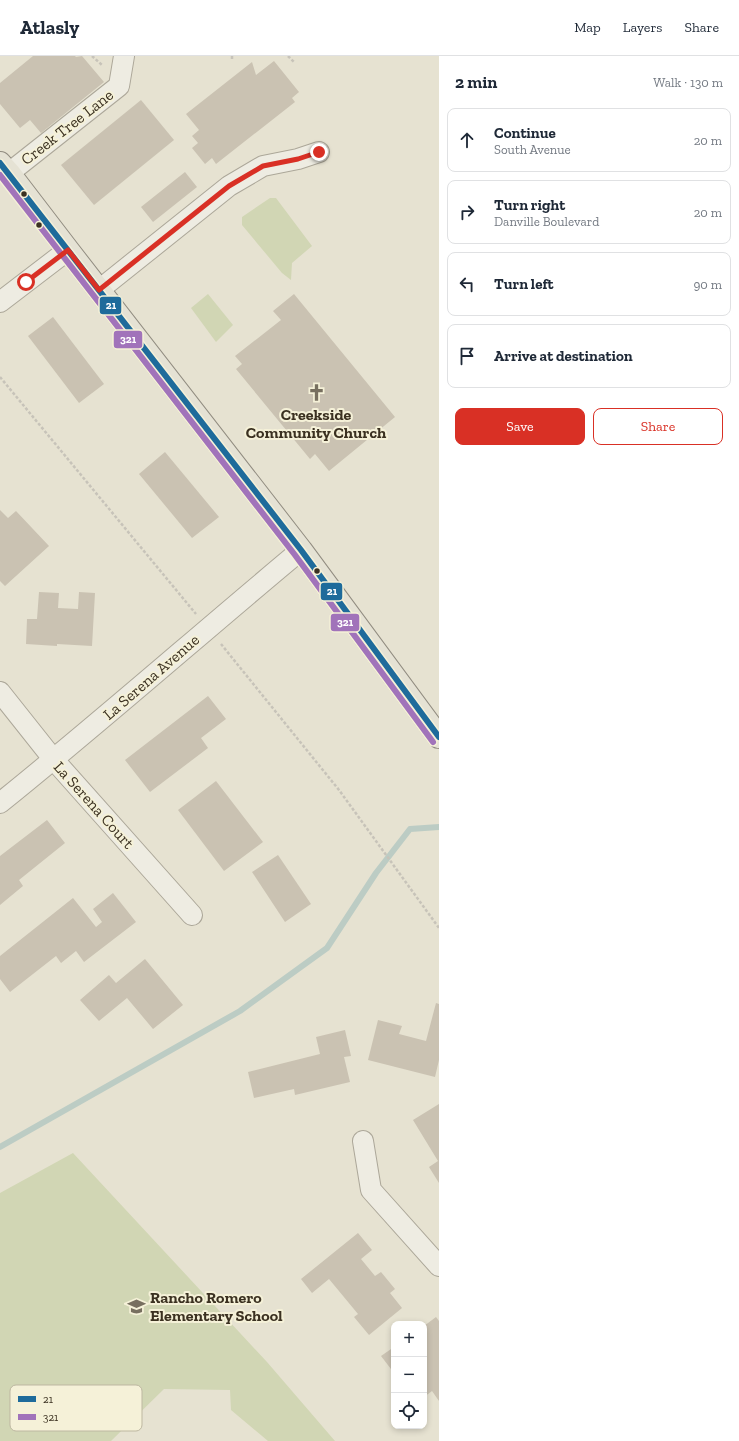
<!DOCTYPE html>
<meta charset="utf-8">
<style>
:root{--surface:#fff;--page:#f6f6f7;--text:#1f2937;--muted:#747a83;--line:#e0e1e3;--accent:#d93025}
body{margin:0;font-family:"Zilla Slab",serif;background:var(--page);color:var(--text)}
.controls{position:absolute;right:12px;bottom:12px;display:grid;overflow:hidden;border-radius:8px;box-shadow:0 2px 6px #0003}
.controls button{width:36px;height:36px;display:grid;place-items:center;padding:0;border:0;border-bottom:1px solid var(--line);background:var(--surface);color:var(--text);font:20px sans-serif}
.stop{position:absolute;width:12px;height:12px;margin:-9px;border:3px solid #d93025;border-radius:50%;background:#fff}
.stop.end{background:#d93025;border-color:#fff;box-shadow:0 1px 4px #0008}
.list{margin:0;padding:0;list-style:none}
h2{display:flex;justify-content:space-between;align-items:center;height:52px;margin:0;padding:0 16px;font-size:17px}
h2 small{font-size:13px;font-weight:400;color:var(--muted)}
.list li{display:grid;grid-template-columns:26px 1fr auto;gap:12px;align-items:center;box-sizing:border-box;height:64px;margin:0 8px 8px;padding:0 8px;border:1px solid var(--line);border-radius:8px}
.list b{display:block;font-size:15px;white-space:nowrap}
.list p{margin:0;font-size:13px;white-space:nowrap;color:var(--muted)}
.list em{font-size:13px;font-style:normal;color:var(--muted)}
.actions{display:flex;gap:8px;padding:12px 16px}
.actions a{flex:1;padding:9px 0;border:1px solid var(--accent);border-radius:8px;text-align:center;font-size:14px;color:var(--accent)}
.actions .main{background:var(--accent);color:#fff}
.icon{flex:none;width:22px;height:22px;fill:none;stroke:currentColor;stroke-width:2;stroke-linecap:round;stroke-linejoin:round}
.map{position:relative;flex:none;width:439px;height:1385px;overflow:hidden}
header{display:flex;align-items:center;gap:24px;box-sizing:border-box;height:56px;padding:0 20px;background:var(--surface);border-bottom:1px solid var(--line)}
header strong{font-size:19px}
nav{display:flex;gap:22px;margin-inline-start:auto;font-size:14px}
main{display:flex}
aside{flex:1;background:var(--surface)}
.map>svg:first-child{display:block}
.green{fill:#d1d6b4}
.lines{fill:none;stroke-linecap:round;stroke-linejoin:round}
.stream{stroke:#bcccc4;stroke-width:6}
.building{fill:#cac2b2}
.minor-casing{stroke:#aca799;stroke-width:22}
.major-casing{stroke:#918c80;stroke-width:24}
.path{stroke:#c7c3b9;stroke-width:2.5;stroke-dasharray:3 2;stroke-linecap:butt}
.minor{stroke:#eeece2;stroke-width:20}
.major{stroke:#e5e2d4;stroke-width:22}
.bus-1-casing{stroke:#f5f1d8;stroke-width:9}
.bus-2-casing{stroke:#f5f1d8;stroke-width:9}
.bus-1{stroke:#1e6b9b;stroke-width:6}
.bus-2{stroke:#a173ba;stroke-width:6}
.route{stroke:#d93025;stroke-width:5}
.bus-dot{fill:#3b3121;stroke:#f5f1d8;stroke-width:1.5}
.labels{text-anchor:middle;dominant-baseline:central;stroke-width:4;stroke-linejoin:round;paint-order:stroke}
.street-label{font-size:16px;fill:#3b3121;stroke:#f5f1d8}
.poi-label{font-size:16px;font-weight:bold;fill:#3b3121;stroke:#f5f1d8}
.key{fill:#f5f1d8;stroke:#bdb7a1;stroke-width:1}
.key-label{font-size:11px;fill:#3b3121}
.line-badge{stroke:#f5f1d8;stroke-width:1.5}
.badge-label{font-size:11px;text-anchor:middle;font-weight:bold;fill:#fff}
</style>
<header>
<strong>Atlasly</strong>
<nav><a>Map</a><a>Layers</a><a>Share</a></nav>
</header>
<main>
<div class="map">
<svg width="439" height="1385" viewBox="0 0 439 1385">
<rect width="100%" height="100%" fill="#e6e2d1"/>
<!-- green -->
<g class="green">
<path d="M270,142H276L312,190L292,207L291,224L282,217L242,169V161Z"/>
<path d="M208,238L233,269L216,286L191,252Z"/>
<path d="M73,1097L267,1306L335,1385H268L231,1354L230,1334L164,1333L111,1385H0V1137Z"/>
</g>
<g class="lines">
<!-- stream -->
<path class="stream" d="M0,1091L240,955L327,892L376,817L410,773L439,771"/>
</g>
<!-- building -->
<g class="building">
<path d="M33,0H75L76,1L82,0L104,26L41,77L30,64L20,72L0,48V27Z"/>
<path d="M274,5L299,36L292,42L295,46L216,108L212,102L205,108L192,92L198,87L192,80L199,74L186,58L252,6L256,19Z"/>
<path d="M141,44L174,84L94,149L61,109Z"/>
<path d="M185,116L197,131L153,166L141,151Z"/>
<path d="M294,238L395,361L329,415L315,398L310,403L236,313L242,308L235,300L281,264L273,255Z"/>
<path d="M53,261L104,328L79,347L28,280Z"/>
<path d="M165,396L219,461L192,482L139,418Z"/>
<path d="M0,454L8,462L16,455L49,490L5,530L0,525Z"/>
<path d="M39,536L59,537L58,552L78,553L79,536L95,537L92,590L57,588V590L26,588L27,563H37Z"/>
<path d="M208,640L226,663L201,682L208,692L150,736L125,704Z"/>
<path d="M216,725L263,786L224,815L178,754Z"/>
<path d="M47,764L65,787L19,824L23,830L0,849V800Z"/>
<path d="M278,799L311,848L285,866L252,816Z"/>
<path d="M113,837L136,866L84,906L76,895L61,907L56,900L10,936L0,923V900L73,842L96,871L102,866L93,853Z"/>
<path d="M145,903L183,949L153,973L127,942L99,965L80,944L109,919L116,927Z"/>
<path d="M436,947L439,948V1004L435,1021L368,1004L378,964L402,970L399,978L426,985Z"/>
<path d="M345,974L351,1000L344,1001L350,1026L295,1039L294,1033L254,1042L248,1016L320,998L316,981Z"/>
<path d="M439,1048V1127L429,1111L438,1105L413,1064Z"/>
<path d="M358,1177L372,1194L361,1203L375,1220L381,1216L395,1233L390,1237L402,1252L369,1279L354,1261L358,1258L329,1223L312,1237L301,1223Z"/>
<path d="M436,1261L439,1265V1345L432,1335L424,1341V1270Z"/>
<path d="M394,1291V1317L381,1300Z"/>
</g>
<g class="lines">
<defs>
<g id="minor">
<path d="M9,117L119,30L124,0"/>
<path d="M99,234L229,130L263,110L298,103L319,96"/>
<path d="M0,246L68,194"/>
<path d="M0,636L54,704L192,859"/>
<path d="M0,747C102,665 200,578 301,494"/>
<path d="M363,1085L371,1134L439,1210"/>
</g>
<path id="major" d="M0,107L9,117L68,194L301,494L439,681"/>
</defs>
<!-- minor casing -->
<use href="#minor" class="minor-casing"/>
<!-- major casing -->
<use href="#major" class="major-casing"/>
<!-- path -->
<g class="path">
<path d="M92,0L102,9"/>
<path d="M232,0V3"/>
<path d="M288,0L295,7"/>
<path d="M0,321L196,558"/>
<path d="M221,588L339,734L439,872"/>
</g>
<!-- minor -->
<use href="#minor" class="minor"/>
<!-- major -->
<use href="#major" class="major"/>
<defs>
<path id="bus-1" d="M0,107L301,494L439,681"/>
<path id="bus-2" d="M0,119L295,499L433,686"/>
</defs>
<!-- bus-1 casing -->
<use href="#bus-1" class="bus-1-casing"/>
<!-- bus-2 casing -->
<use href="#bus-2" class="bus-2-casing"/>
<!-- bus-1 -->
<use href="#bus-1" class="bus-1"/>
<!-- bus-2 -->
<use href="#bus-2" class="bus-2"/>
</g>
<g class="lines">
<!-- route -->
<path class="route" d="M26,226L68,194L99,234L229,130L263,110L298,103L319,96"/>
</g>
<!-- icons -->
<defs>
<symbol id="church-bare" viewBox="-9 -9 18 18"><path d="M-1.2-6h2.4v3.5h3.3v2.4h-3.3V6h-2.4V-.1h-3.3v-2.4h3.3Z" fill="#776f5f" stroke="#f5f1d8" stroke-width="2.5" paint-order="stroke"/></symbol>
<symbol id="school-bare" viewBox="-9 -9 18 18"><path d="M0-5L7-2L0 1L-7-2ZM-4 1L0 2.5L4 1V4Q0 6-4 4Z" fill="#776f5f" stroke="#f5f1d8" stroke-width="2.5" paint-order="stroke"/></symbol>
</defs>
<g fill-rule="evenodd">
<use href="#church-bare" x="304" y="324" width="25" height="25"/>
<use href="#school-bare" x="124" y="1238" width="25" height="25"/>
</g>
<!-- markers -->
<g class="bus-dot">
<circle cx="24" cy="138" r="3.5"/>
<circle cx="39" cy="169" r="3.5"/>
<circle cx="317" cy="515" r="3.5"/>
</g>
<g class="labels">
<!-- street labels -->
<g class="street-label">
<text transform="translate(67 71) rotate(-38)">Creek Tree Lane</text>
<text transform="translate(151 621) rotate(-41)">La Serena Avenue</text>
<text transform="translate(94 749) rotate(48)">La Serena Court</text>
</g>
<!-- poi labels -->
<g class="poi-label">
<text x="316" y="358">Creekside<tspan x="316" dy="18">Community Church</tspan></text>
<text x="150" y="1241" text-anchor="start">Rancho Romero<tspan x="150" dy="18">Elementary School</tspan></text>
</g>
</g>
<!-- legend -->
<rect x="10" y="1329" width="132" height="46" rx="6" class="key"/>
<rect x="18" y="1340" width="18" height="6" fill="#1e6b9b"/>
<rect x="18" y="1358" width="18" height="6" fill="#a173ba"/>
<g class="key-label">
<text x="43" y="1347">21</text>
<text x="43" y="1365">321</text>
</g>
<g class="line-badge">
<rect x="99" y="240" width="23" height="19" rx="4" fill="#1e6b9b"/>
<rect x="113" y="274" width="30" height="19" rx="4" fill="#a173ba"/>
<rect x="320" y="526" width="23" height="19" rx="4" fill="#1e6b9b"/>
<rect x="330" y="557" width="30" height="19" rx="4" fill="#a173ba"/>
</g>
<g class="badge-label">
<text x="111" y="253">21</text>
<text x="128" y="287">321</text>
<text x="332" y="539">21</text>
<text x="345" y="570">321</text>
</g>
</svg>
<div class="controls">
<button>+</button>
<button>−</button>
<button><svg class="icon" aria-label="locate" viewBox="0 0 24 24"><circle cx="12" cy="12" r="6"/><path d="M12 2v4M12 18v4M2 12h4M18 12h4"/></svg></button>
</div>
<div class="stop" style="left:26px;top:226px"></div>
<div class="stop end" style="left:319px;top:96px"></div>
</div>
<aside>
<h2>2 min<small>Walk · 130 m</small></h2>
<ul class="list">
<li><svg class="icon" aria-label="ahead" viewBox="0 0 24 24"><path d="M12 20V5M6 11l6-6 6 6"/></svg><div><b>Continue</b><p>South Avenue</p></div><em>20 m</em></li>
<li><svg class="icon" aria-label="right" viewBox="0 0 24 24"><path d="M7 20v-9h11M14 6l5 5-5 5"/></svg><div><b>Turn right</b><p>Danville Boulevard</p></div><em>20 m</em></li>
<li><svg class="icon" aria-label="left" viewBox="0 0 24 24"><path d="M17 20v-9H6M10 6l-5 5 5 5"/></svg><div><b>Turn left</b></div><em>90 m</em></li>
<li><svg class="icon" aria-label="arrive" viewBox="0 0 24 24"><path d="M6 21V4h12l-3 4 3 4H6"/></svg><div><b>Arrive at destination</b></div></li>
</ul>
<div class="actions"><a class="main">Save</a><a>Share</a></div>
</aside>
</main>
